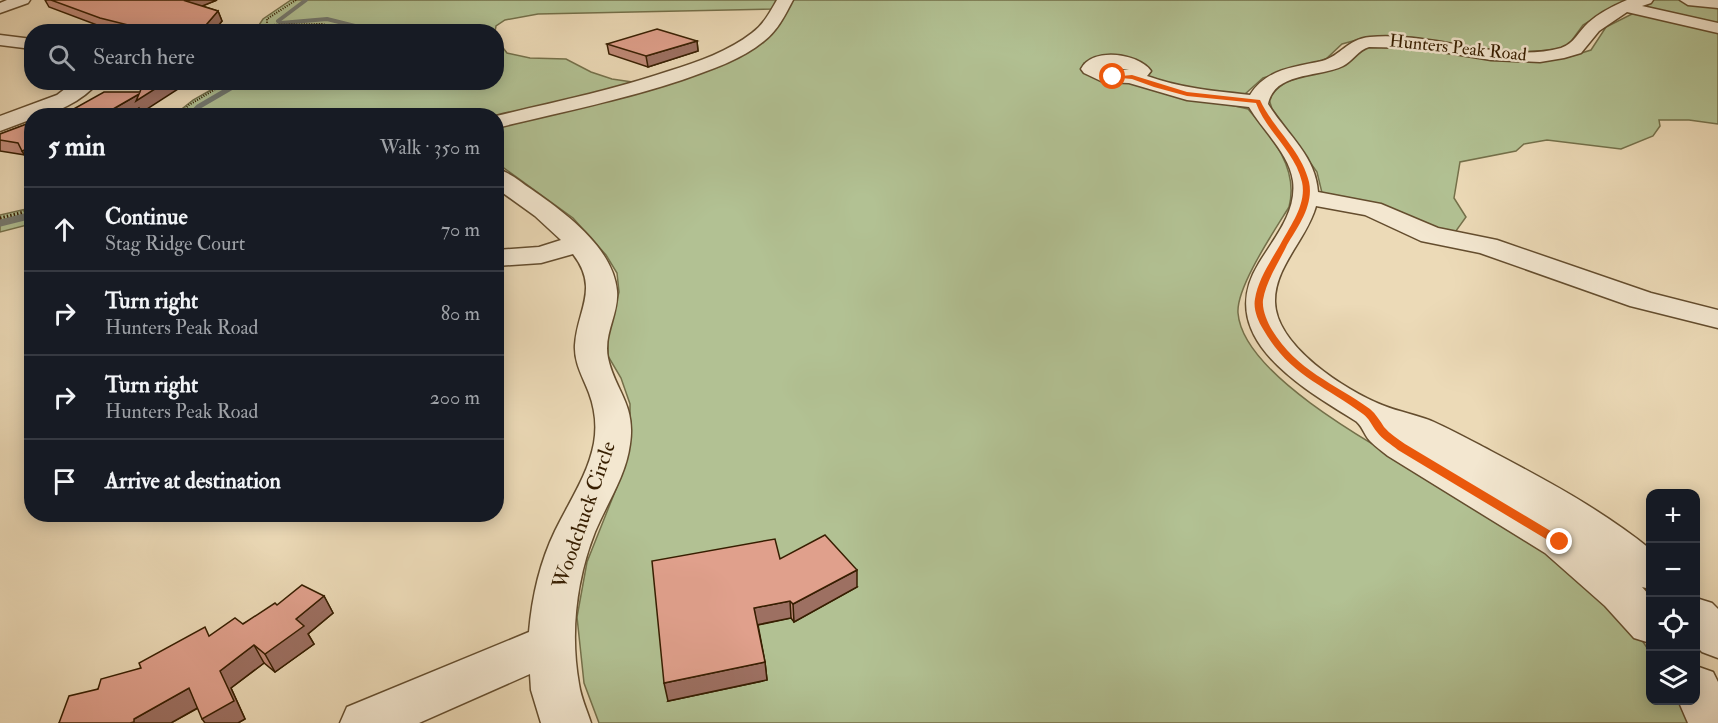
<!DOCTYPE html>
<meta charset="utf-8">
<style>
:root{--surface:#171b24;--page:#20242c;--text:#f1f3f6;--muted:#9ea1a6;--line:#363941}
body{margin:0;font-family:"IM FELL Double Pica",serif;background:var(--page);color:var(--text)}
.controls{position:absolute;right:18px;bottom:18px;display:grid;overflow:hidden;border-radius:12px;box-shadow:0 3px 15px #0003}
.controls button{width:54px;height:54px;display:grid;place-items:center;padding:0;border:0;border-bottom:2px solid var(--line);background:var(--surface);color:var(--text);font:30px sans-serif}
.stop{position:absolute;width:18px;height:18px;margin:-14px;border:4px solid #ea580c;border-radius:50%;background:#fff}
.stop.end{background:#ea580c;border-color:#fff;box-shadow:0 2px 6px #0008}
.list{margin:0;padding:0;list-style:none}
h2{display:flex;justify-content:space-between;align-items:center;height:78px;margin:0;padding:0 24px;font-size:26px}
h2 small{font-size:20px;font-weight:400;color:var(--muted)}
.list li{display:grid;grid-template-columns:39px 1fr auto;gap:18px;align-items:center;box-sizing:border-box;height:84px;padding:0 24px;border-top:2px solid var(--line)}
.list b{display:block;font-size:22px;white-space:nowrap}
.list p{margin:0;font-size:20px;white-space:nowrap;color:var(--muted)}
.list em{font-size:20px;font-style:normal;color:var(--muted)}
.icon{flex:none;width:33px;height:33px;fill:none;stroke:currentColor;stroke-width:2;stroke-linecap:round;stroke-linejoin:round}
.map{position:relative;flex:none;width:1718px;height:723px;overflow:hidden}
.search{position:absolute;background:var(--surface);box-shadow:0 3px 15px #0003;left:24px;top:24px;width:480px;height:66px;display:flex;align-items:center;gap:15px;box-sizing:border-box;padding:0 21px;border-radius:24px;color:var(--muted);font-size:22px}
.panel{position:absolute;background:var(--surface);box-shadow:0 3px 15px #0003;left:24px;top:108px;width:480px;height:414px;border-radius:24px}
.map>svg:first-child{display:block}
.green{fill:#b2c193;stroke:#74704a;stroke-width:1.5}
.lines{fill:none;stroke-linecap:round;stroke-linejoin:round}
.stream-far2{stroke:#757a70;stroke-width:4}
.stream-far1{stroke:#757a70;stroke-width:5}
.stream{stroke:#757a70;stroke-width:7}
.minor-casing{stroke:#644d2e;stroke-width:3}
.path-far1{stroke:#371e01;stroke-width:2;stroke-dasharray:1 1.5;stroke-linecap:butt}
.path{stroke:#371e01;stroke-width:3;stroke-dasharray:1.5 2;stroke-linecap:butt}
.minor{fill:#f3e7d0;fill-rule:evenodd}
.wall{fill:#c18a78;stroke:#371e01;stroke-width:1.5}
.shaded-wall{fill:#9d7062;stroke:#371e01;stroke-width:1.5}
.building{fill:#e0a08c;stroke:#371e01;stroke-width:1.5}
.route{fill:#ea580c}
.labels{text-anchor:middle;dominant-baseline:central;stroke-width:5;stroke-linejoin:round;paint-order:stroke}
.far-street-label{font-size:18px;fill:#371e01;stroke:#f3e7d0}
.street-label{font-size:21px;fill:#371e01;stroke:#f3e7d0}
</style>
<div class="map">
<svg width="1718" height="723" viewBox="0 0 1718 723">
<rect width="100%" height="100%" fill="#ecdab7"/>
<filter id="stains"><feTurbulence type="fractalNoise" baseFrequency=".00333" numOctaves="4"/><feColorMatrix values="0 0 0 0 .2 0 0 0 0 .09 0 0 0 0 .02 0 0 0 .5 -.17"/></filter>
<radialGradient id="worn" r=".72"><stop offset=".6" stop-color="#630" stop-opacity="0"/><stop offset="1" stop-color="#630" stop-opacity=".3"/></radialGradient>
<!-- green -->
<g class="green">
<path d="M291,0H778L774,9L538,14L505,20L496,26L495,32H331L332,29L324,25L274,28L259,25L263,19Z"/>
<path d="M793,0H1718V124L1689,120H1659L1660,126L1653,136L1621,149L1547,140L1524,144L1516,151L1460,162L1454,198L1466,217L1456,231L1449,234L1322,193L1317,172L1272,109L1269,99C1284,73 1318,76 1343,65C1359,58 1357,48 1378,44L1546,60L1565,58L1591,50L1606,27L1634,13L1615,5L1583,25L1567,47C1506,60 1426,44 1364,38L1342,44L1326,59L1263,78L1245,94L1238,95L1182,89L1148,76L1151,72C1142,58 1099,59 1084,63L1082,68L1127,81L1248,109C1272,137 1299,168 1289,207C1275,230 1236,287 1238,313C1244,389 1436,476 1496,516C1523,535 1554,553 1578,574C1590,585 1601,598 1613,610C1623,621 1647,641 1650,655C1654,669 1650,686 1650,700L1681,701L1689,723H599L584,683L577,617L587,562L622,474L630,432V404L621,378L608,356V337L619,292L617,273L606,255L573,218L497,163V127L646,88L772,33L780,24Z"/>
<path d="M497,40L507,53L530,58L566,59L591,72L612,79L639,83L497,116H173L193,100L223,83L496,82Z"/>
<path d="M31,208V224L0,232V215Z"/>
</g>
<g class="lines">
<!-- stream-far2 -->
<g class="stream-far2">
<path d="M306,0L278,21L281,23L327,19L355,26L354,32"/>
<path d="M231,87L240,82"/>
</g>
<!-- stream-far1 -->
<path class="stream-far1" d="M189,116L198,107L234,86"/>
<!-- stream -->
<path class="stream" d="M0,223L32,215"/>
<defs>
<g id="minor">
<path d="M7,0H30L28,3L0,13V3Z"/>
<path d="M777,0H793C785,15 778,30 764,41C741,60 710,70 682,80C622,100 558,113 496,128V116C554,102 613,90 669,71C698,62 729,51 752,33C764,24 770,12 777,0Z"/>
<path d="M1627,0H1653L1651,3L1642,6L1718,23V33L1627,12L1599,31L1581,53L1564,58L1540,62L1491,60L1418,48L1369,47C1358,50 1353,61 1343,66C1319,78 1275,71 1268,104C1286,133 1316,156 1318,192L1381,204L1438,228L1497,240L1651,293L1718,310V328L1630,306L1480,253L1421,241L1365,215L1316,206C1307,239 1274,267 1275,302C1276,346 1345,390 1382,405C1399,412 1418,415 1434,422C1454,431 1472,441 1491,451C1546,480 1602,510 1650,549V589L1642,587L1650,596V643L1634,638L1605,606L1545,553L1388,456C1382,451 1376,447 1370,441C1364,435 1362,424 1354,420C1301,387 1213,337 1259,263C1274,238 1297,212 1293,181C1289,153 1263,131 1249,107L1187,100L1129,83L1103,82L1084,73L1081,69C1092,47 1138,53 1151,71L1147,76C1180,88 1214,91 1250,95C1266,69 1294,67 1322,61C1341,56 1347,39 1370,37C1431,31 1504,64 1561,48C1574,44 1579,31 1588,23C1599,13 1613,6 1627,0ZM1111,67L1129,70H1107L1103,68Z"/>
<path d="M1680,0H1718V8L1688,5Z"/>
<path d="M0,35L32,39V49L0,45Z"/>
<path d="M74,82H98C84,100 53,116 32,116V119L0,131V116L57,95Z"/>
<path d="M496,169C510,172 520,182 531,189C564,212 613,247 617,291C619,314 603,334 608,358C615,391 636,404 630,444C626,476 607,503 595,532C576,580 570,634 579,684C581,698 587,710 591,723H541L531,690L530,674L419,723H340L347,707L529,632C532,597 540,562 555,531C569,502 588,475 594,443C597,426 595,409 589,393C583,377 574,363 575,345C577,310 600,289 573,254L541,263L496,266V250L539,247L561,240L535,216L496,188Z"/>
<path d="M1696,598L1712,603L1718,609V658L1702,652L1696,646Z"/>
<path d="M1696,666L1713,672L1718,682V723H1688L1678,700H1696Z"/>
</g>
</defs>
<!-- minor casing -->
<use href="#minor" class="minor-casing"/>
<!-- path-far1 -->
<g class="path-far1">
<path d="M296,0L267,19V25L322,24L337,28L336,32"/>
<path d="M178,116L189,105L227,82"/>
</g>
<!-- path -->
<path class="path" d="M0,218L32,210"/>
<!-- minor -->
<use href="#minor" class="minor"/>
</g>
<!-- wall -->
<g class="wall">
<path d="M45,0H217L202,6L218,11L222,21L213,32H118L105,28L49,7Z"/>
<path d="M697,41L698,51L648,67L609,54L607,44Z"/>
<path d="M32,122L29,163L25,155L0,151V134Z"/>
<path d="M780,559L857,587L794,622L791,618L758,625L765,662L767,680L668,701Z"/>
<path d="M324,596L333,613L308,634L314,644L275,672L264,663L231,688L245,719L238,723H205L198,708L171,723H59L98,689L141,668L210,636L243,624L277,605Z"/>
</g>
<!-- shaded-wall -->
<g class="shaded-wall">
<path d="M190,0H217L190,11L186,1Z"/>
<path d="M218,11L222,21L213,32H200Z"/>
<path d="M697,41L698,51L648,67L646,56Z"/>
<path d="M166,82H189L141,113L139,108L127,116H101L139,94Z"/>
<path d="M32,147V163H29L22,151Z"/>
<path d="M857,570V587L794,622L793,604Z"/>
<path d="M324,596L333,613L308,634L314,644L275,672L265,654L296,619Z"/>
<path d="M790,601L791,618L756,625L754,608Z"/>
<path d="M254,645L264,663L231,688L245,719L238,723H205L202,719L220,671Z"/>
<path d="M765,662L767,680L668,701L664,683Z"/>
<path d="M189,688L201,706L171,723H130L134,719Z"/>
</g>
<!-- building -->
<g class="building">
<path d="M51,0H190L186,1L218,11L200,32H156L100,18Z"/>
<path d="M657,29L697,41L646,56L607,44Z"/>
<path d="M143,82H166L136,101L139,94L101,116H61L104,92H140Z"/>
<path d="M32,122V147L22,151L18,143L0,140V134Z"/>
<path d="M825,535L857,570L793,604L790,601L754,608L765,662L664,683L652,561L775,539L780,559Z"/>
<path d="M302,585L324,596L296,619L304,626L265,654L254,645L220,671L234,701L202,719L189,688L134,719V722L130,723H59L69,696L98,689L101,679L141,668L139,663L205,627L209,636L235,618L243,624L275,603L277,605Z"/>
</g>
<!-- route -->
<path class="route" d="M1132,75L1187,92L1260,100C1273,128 1302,151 1309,182C1314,205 1298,227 1287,245C1279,262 1266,281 1263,300C1262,310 1267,321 1272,330C1297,371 1334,383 1370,409C1376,414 1380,421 1384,427C1390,434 1398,439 1405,444L1564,539V545H1556L1398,450C1391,444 1382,439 1377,432C1372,426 1369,418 1363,414C1324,385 1289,375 1263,329C1258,321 1253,309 1255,299C1258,280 1270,262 1280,245C1290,226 1307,204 1302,182C1295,151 1266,131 1256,103L1187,96L1154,87L1132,79L1110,77Z"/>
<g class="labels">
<!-- far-street labels -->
<g class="far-street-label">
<text transform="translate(1458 48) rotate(6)">Hunters Peak Road</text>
</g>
<!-- street labels -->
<g class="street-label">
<text transform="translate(584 515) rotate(-71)">Woodchuck Circle</text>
</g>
</g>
<rect width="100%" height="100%" filter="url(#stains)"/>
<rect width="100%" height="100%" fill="url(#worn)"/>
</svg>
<div class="controls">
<button>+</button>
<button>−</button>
<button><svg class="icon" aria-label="locate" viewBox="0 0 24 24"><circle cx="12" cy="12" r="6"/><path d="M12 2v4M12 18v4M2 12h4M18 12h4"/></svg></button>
<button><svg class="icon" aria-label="layers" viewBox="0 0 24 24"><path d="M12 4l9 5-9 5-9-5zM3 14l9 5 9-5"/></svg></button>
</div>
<div class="stop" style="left:1113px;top:77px"></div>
<div class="stop end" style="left:1560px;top:542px"></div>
<div class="search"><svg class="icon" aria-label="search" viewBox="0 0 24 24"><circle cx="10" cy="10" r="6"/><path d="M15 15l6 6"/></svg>Search here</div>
<section class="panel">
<h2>5 min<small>Walk · 350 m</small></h2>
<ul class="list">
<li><svg class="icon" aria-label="ahead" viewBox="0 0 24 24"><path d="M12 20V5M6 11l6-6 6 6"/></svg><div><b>Continue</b><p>Stag Ridge Court</p></div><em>70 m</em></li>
<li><svg class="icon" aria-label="right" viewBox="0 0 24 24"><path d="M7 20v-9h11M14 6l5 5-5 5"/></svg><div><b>Turn right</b><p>Hunters Peak Road</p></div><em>80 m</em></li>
<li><svg class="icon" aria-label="right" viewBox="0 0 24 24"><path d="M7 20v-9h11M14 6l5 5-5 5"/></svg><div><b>Turn right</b><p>Hunters Peak Road</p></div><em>200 m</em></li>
<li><svg class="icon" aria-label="arrive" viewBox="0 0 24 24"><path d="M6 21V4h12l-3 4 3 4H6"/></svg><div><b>Arrive at destination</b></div></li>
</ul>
</section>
</div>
